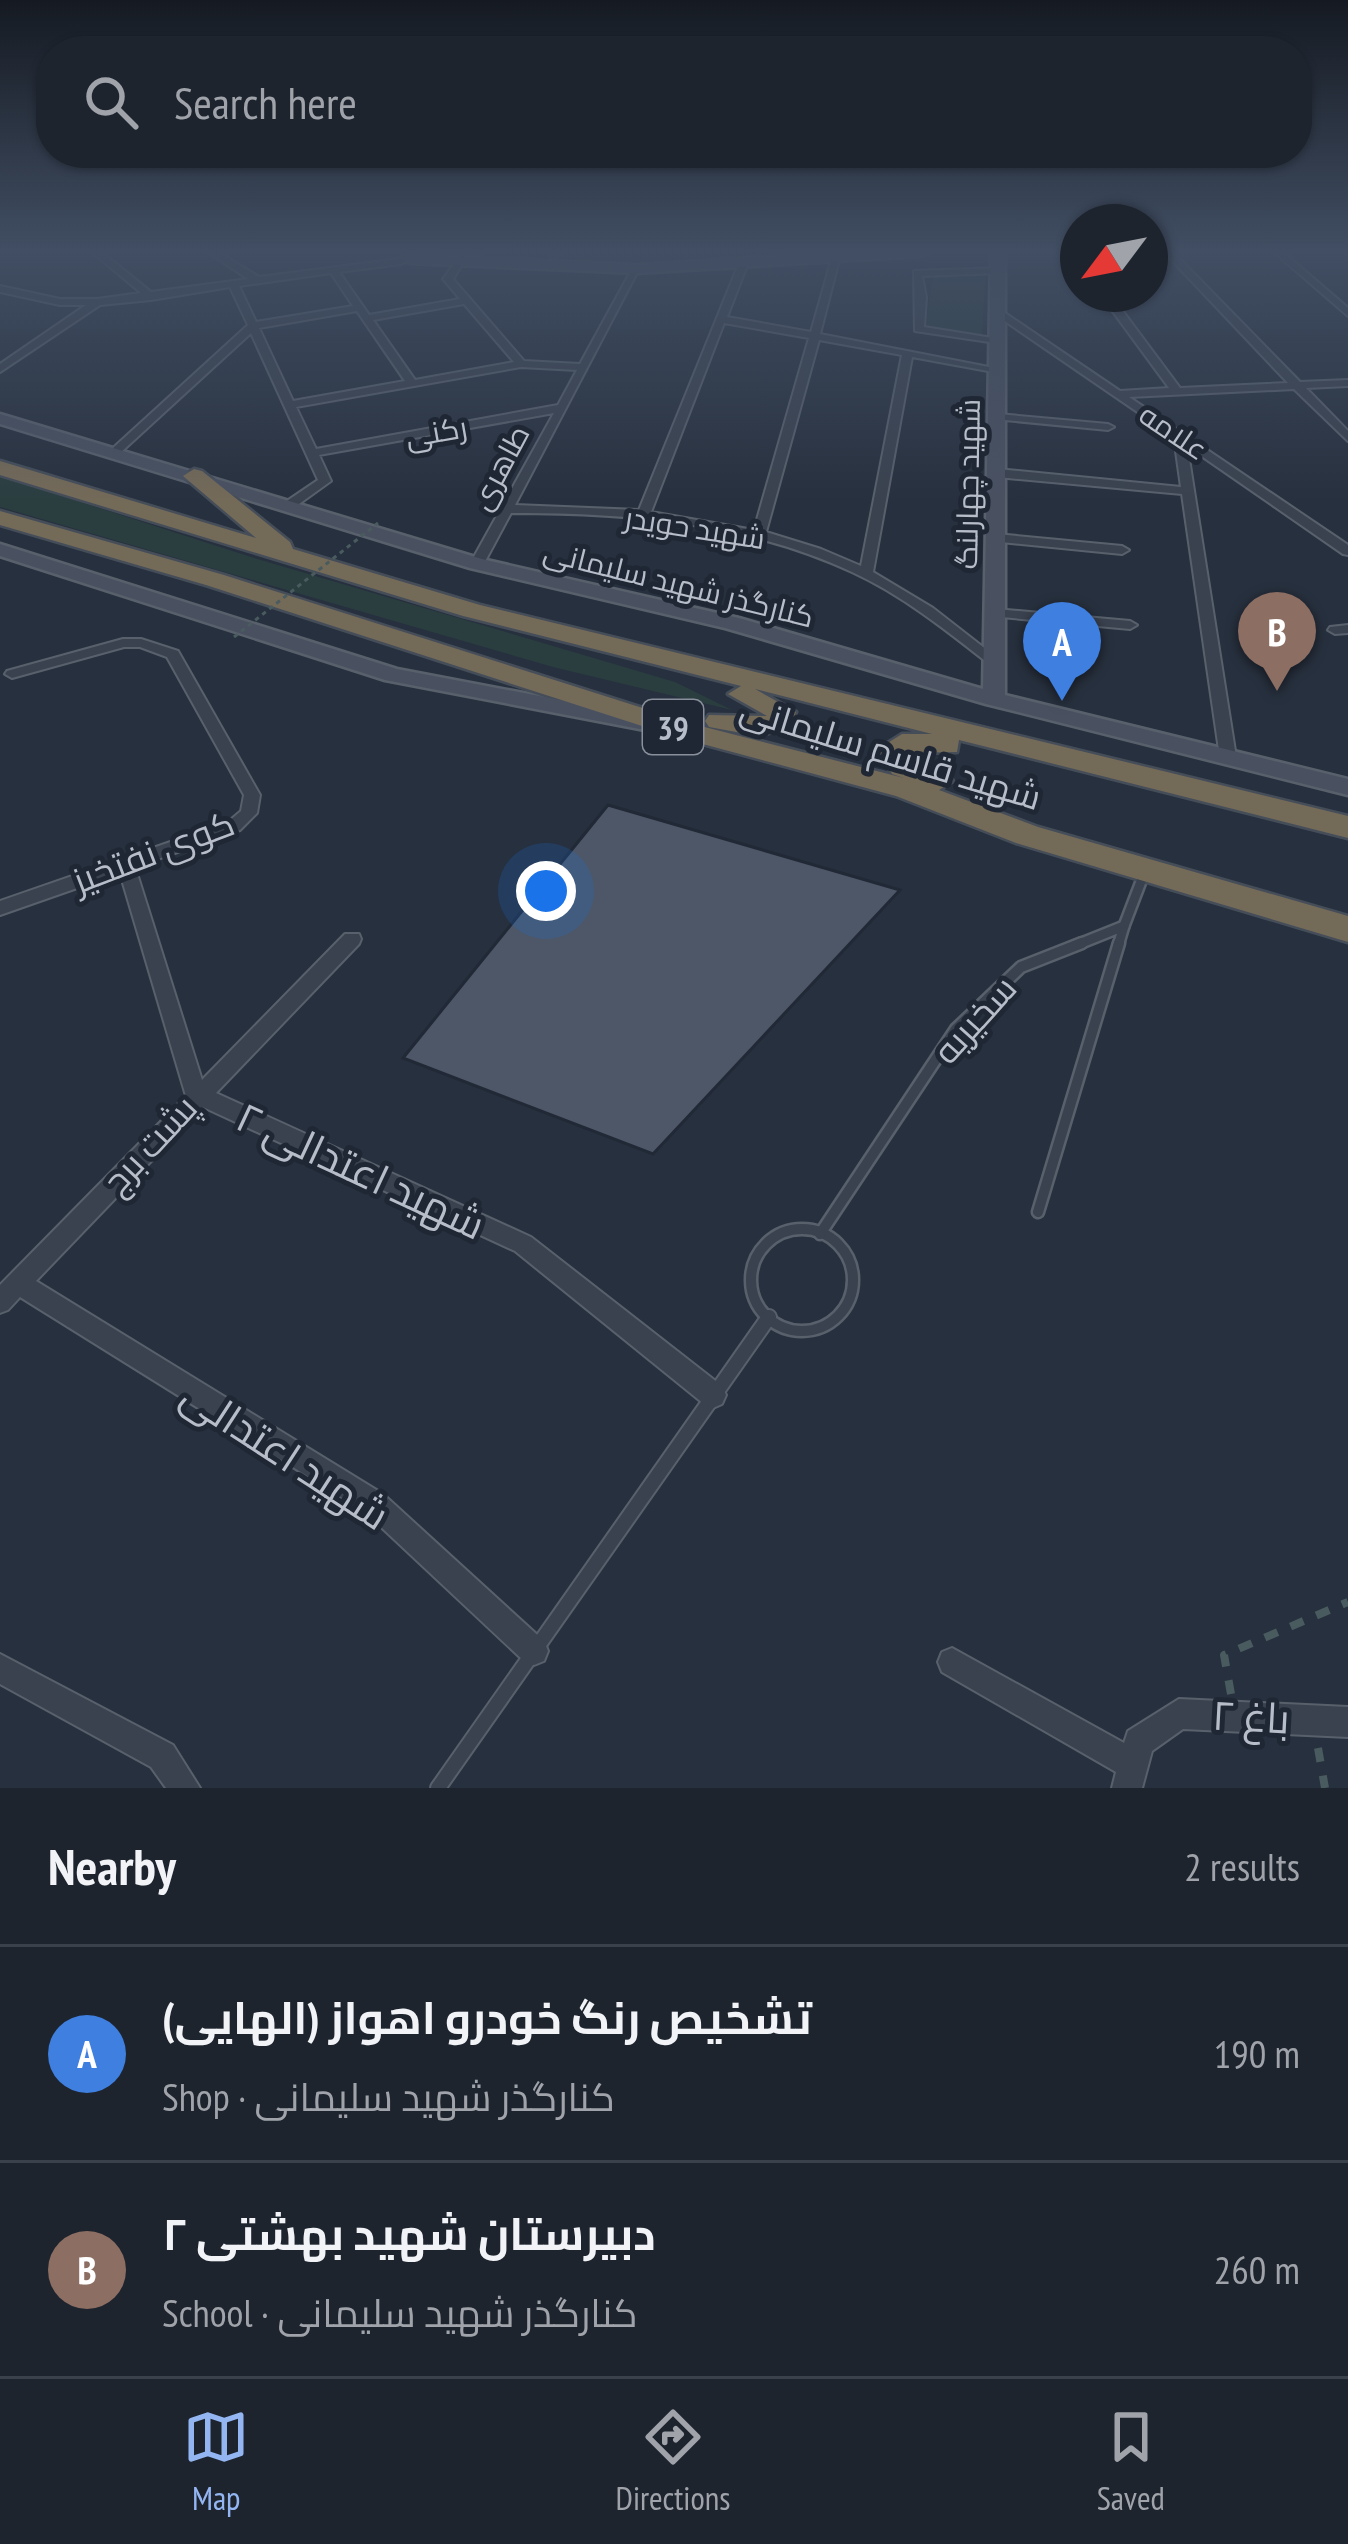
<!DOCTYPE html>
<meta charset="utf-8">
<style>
:root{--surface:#1d242e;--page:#252c36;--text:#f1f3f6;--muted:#a0a4aa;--line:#3b414a;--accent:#93b5f2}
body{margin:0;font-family:"PT Sans Narrow",Cairo,sans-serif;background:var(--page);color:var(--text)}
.compass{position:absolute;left:1060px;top:204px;width:108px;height:108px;border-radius:50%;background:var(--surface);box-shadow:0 3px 9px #0004;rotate:238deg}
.you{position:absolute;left:546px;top:891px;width:42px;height:42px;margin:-30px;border:9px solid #fff;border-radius:50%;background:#1a73e8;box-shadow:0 0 0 18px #1a73e833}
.badge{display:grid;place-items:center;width:78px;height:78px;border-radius:50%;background:var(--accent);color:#fff;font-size:39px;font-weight:700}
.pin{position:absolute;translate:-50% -99px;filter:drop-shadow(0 3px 6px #0008)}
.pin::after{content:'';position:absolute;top:63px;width:42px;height:36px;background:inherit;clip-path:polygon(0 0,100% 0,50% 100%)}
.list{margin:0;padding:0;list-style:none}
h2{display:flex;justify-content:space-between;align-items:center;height:156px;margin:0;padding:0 48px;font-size:51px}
h2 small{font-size:39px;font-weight:400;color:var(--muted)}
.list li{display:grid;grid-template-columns:78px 1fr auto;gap:36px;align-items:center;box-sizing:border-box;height:216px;padding:0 48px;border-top:3px solid var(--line)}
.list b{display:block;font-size:45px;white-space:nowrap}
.list p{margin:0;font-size:39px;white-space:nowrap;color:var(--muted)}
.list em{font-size:39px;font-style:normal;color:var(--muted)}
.icon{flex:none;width:66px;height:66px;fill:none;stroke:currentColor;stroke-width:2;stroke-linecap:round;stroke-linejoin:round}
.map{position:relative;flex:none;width:1348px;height:1788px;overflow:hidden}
.search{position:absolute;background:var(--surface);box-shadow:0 3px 9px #0004;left:36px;right:36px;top:36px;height:132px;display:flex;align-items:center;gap:30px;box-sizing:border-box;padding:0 42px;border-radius:48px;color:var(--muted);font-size:45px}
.sheet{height:588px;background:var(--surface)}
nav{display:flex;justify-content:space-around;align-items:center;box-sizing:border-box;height:168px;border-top:3px solid var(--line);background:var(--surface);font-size:33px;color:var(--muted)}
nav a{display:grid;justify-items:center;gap:6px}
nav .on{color:var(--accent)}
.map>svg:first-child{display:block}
.green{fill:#2a3e40}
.building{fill:#4d5767;stroke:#212936;stroke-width:3}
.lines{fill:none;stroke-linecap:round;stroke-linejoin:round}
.lane-far2-casing{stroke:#58606c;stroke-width:14}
.lane-far1-casing{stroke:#58606c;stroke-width:15}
.lane-casing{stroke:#58606c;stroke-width:18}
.street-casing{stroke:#58606c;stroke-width:4}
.secondary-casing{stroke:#58606c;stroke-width:5}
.highway-casing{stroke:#454d59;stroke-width:5}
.path{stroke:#495b5e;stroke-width:8;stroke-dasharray:14 14;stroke-linecap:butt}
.lane-far2{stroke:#3a424f;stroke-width:9}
.lane-far1{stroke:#3a424f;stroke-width:10}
.lane{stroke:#3a424f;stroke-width:14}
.street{fill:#3a424f;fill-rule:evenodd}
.secondary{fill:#495161;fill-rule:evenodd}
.highway{fill:#746a58;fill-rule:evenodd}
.path-bridge{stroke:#495b5e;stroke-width:3;stroke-dasharray:4.5 4.5;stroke-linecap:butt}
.labels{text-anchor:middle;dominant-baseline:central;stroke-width:10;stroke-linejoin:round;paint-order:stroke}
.far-street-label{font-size:30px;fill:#b7bdc9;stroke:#1f2734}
.shield{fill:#1f2734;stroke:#89909c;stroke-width:3}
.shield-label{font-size:33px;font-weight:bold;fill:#b7bdc9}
.street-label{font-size:36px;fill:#b7bdc9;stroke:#1f2734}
.near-street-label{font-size:42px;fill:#b7bdc9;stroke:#1f2734}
</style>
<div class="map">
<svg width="1348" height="1788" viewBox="0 0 1348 1788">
<rect width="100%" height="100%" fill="#27303e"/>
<!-- green -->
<g class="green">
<path d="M986,270L982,336L926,327L933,274Z"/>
<path d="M0,476L251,557L675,682L732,710L553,667L0,507Z"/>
</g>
<!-- building -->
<path class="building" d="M608,805L900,890L653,1154L403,1058Z"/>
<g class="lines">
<defs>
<g id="lane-far2">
<path d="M1124,926L1145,871"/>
<path d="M1074,946L1124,926L1118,946"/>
</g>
<g id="lane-far1">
<path d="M1038,1212L1119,943"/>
<circle cx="802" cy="1280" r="51"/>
<path d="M820,1234L956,1029L1021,967L1082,943"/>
</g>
<path id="lane" d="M438,1788L769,1317"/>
<g id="street">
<path d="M92,252H102L151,292L248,279L208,252H218L259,277L399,259L413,252H424L401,264L339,272L369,315L460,299L443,279L461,255L466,258L453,279L524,361L580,364L632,269L640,267L515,505L639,510L740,261L748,263L727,317L811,332L832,258L840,256L820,334L1004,370L999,373L912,357L873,572L933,608L1001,661L999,664H989C946,630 902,595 852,572C745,522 627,513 511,513L482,567H472L470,564L554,413L319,455L331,481L292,509H284V503L318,480L251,333L120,453H112V449L248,325L230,287L151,300L100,305L0,372V364L86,305H60L0,292V286L60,299H97L141,293ZM331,273L353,306L256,322L239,286ZM464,304L514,362L415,380L373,320ZM357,311L405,381L293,401L259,328ZM724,323L809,338L754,530L651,512ZM819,340L902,355L861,566L821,549L766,532ZM521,367L577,370L558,405L316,449L296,407Z"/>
<path d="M552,252H561L554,259L550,256Z"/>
<path d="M1070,252H1078V260Z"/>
<path d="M1164,252H1173L1300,382L1348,380V386L1306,388L1348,431V441L1294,389L1129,397L1348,545V555L1343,554L1187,446L1236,757L1228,762L1220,757L1182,494L997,477L991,473L997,469L1181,487L1174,437L996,315V311H1002L1120,391L1169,388L1100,294H1110L1180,388L1288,383Z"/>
<path d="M1274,252H1283L1348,308V316Z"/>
<path d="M1002,268L999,273L922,276L926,297L924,327L999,339L1003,340V344L915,331L914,271Z"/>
<path d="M998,414L1108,424L1114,427L1108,430L994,419V415Z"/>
<path d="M996,534L1122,546L1129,550L1122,554L991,541L990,538Z"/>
<path d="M995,609L1130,621L1137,625L1130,629L990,616V610Z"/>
<path d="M1348,625V633L1335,634L1328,630L1330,627Z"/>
<path d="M123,639H141L178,651L260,795L257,813L240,830L135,867L202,1080L345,934H359L361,939L359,944L216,1093L531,1237L722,1386L726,1395L722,1404L713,1408L704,1404L515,1251L203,1107L36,1281L383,1494L544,1641L548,1651L544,1661L534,1665L524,1661L365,1512L20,1297L8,1310L0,1313V1285L186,1096L120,873L0,915V901L228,822L241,811L244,795L167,657L140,647H124L12,678L5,674L7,671Z"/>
<path d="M952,1648L1124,1743L1128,1731L1179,1699L1348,1707V1737L1183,1729L1152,1751L1142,1788H1112L1116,1772L942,1672L938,1662L942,1652Z"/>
<path d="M0,1654L173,1745L200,1788H166L151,1767L0,1684Z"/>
</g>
<g id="secondary">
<path d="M852,252H929L922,256L637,273L410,263L403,259L410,255L637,265Z"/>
<path d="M991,252H1005V695L1348,779V795L986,704L725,628L470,568L0,424V414L482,559L739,618L983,689Z"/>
<path d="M0,544L397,669L650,717L662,724L650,731L385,680L0,556Z"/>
</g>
<path id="highway" d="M0,461L256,538L183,476L194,469L202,471L290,542L293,549L480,605L1348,816V838L959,740L957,752L910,753C919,769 943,765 953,781L939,790L1038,827L1348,916V942L1016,843L896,796L673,736L206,585L0,525V511L224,575L693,724L904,778L892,774L878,749L902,734H932L755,689L796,712L790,727L758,736L709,727L705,721L709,715L767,716L728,694L741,686L463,616L0,475Z"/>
</defs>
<!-- lane-far2 casing -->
<use href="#lane-far2" class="lane-far2-casing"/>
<!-- lane-far1 casing -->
<use href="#lane-far1" class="lane-far1-casing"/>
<!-- lane casing -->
<use href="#lane" class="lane-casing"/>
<!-- street casing -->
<use href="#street" class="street-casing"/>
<!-- secondary casing -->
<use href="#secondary" class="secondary-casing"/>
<!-- highway casing -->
<use href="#highway" class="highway-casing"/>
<!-- path -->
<g class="path">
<path d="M1231,1694L1224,1655L1348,1602"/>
<path d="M1318,1748L1325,1788"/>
</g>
<!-- lane-far2 -->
<use href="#lane-far2" class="lane-far2"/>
<!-- lane-far1 -->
<use href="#lane-far1" class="lane-far1"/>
<!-- lane -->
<use href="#lane" class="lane"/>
<!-- street -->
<use href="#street" class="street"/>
<!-- secondary -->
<use href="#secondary" class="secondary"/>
<!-- highway -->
<use href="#highway" class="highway"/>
<!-- path-bridge -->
<path class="path-bridge" d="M234,637L378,523"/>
</g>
<!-- sky -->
<linearGradient id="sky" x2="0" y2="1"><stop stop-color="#151a22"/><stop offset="0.5" stop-color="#414e63"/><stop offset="1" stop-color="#414e63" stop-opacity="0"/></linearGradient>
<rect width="1348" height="502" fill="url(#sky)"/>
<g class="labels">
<!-- far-street labels -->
<g class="far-street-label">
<text transform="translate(436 431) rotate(-10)">رکنی</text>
<text transform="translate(1174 431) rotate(34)">علامه</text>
<text transform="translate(499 467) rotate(-62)">طاهری</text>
<text transform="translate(967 484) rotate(-89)">شهید چهارلنگ</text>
<text transform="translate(695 527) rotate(9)">شهید حویدر</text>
<text transform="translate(679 583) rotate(14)">کنارگذر شهید سلیمانی</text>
</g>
<!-- shield labels -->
<rect class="shield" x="643" y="700" width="60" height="54" rx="9"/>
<g class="shield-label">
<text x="673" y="727">39</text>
</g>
<!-- street labels -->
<g class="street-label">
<text transform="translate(891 752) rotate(17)">شهید قاسم سلیمانی</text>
<text transform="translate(153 851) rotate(-21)">کوی نفتخیز</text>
<text transform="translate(974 1019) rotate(-48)">سخیریه</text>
<text transform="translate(149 1144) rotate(-47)">پشت برج</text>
</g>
<!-- near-street labels -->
<g class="near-street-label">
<text transform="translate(361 1170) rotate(25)">شهید اعتدالی ۲</text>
<text transform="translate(286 1454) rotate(33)">شهید اعتدالی</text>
<text transform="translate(1251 1716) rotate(3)">باغ ۲</text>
</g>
</g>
</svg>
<svg class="compass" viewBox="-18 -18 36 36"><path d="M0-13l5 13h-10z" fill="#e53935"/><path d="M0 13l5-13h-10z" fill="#a0a4aa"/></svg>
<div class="you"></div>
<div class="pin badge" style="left:1062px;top:701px;background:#3f7fe0">A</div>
<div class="pin badge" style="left:1277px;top:691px;background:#8d6e63">B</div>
<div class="search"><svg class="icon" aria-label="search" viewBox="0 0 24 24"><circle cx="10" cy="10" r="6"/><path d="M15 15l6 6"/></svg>Search here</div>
</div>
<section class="sheet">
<h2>Nearby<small>2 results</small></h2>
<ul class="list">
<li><span class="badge" style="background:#3f7fe0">A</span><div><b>تشخیص رنگ خودرو اهواز (الهایی)</b><p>Shop · کنارگذر شهید سلیمانی</p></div><em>190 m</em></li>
<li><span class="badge" style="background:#8d6e63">B</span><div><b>دبیرستان شهید بهشتی ۲</b><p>School · کنارگذر شهید سلیمانی</p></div><em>260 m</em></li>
</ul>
</section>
<nav>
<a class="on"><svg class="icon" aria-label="map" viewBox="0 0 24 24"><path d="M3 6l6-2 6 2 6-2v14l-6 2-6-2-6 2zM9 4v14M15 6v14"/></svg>Map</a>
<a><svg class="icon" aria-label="directions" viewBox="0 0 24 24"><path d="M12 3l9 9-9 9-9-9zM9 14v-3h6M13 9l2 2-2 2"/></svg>Directions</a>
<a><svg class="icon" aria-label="saved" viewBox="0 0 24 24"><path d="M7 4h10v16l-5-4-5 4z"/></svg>Saved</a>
</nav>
